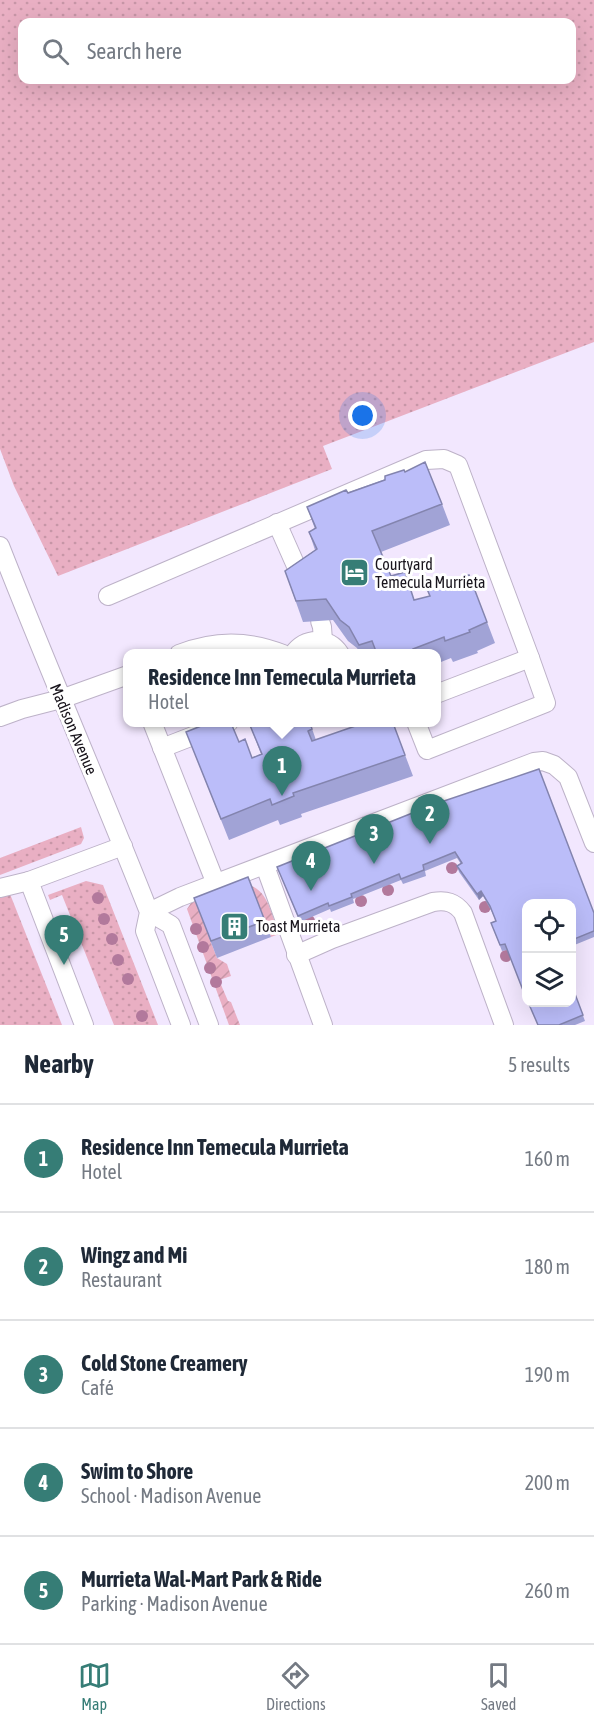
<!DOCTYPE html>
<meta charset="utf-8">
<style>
:root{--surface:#fff;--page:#f2f2f3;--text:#1f2937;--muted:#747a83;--line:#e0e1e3;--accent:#367d76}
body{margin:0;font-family:"Asap Condensed",sans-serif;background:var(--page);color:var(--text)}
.controls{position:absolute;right:18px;bottom:18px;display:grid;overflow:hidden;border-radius:12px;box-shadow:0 6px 24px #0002}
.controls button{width:54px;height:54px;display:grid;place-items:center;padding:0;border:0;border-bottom:2px solid var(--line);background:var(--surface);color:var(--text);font:30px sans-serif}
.you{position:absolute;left:363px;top:416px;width:21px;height:21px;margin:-15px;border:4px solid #fff;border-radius:50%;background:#1a73e8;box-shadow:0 0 0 9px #1a73e833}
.badge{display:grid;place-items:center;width:39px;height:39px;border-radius:50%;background:var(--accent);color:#fff;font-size:20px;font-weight:700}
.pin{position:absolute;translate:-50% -50px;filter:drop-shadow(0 2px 3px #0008)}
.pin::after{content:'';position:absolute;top:32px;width:21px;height:18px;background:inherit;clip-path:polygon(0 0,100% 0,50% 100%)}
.popup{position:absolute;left:123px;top:649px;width:318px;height:78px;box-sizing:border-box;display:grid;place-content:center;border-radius:12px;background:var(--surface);filter:drop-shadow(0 2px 4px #0005);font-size:20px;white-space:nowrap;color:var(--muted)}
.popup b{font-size:22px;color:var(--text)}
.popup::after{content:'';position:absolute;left:50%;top:100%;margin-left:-12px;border:12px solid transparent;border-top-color:var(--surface)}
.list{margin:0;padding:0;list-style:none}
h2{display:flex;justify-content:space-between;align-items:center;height:78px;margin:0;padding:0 24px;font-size:26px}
h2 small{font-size:20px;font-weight:400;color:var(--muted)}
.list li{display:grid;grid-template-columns:39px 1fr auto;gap:18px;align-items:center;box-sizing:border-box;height:108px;padding:0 24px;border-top:2px solid var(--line)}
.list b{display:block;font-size:22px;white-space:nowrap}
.list p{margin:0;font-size:20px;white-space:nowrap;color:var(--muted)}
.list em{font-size:20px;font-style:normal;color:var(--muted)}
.icon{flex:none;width:33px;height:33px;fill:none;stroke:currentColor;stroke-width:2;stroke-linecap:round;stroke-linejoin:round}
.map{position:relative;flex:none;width:594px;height:1025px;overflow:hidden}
.search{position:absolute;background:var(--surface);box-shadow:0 6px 24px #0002;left:18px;right:18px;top:18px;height:66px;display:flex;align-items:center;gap:15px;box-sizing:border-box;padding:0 21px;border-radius:12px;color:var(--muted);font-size:22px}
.sheet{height:618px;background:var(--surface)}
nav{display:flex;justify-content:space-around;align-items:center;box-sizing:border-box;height:84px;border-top:2px solid var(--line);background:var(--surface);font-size:16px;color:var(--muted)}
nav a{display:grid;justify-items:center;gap:3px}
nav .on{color:var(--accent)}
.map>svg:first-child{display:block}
.grass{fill:url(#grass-dots);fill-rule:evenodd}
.garden{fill:url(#garden-furrows)}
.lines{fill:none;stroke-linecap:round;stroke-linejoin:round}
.minor-casing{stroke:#bdb2c8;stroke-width:20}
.minor{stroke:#fff;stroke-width:18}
.tree{fill:#b2799c}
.wall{fill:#a1a3d6}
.shaded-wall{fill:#8384ae}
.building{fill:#bbbdf9;stroke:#8384ae;stroke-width:1.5}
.labels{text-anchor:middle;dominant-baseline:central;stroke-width:6;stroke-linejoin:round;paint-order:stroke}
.poi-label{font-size:16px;fill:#18141c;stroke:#fff;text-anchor:start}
.street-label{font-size:16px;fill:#18141c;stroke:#fff}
</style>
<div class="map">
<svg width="594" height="1025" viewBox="0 0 594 1025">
<defs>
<pattern id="grass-dots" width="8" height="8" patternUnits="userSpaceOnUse" patternTransform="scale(1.5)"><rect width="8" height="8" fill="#e9afc3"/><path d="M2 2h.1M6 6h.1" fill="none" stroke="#c796a7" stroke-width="1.8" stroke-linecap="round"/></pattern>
<pattern id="garden-furrows" width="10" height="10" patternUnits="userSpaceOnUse" patternTransform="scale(1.5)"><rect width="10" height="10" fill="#e9afc3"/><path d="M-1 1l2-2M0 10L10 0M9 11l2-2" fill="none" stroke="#c796a7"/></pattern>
</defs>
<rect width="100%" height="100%" fill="#f2e7fe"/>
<!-- grass -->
<g class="grass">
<path d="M0,0H594V342L323,446L332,469L58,576L14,486L0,449ZM572,22V80H22V22Z"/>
<path d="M81,827L84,838L81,844L0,875V858Z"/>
<path d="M86,881L103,885L158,1025H114L62,895L50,900L48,895Z"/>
<path d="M10,894L62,1025H0V898Z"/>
</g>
<!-- garden -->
<path class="garden" d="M241,884C267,884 271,913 279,934L271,937L252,889L202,909L200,914L217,958L227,964L231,976L219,980L228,1001L231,1002L240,1025H229L187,909L191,903Z"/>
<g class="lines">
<defs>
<g id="minor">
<path d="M277,523L304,584"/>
<path d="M0,546C48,669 101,790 149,912L145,931L181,1025"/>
<path d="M108,596L426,460L444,459L458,465L530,658"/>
<path d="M320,621L322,627L323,641"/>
<path d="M179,654C215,640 247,640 283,654"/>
<path d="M293,654C305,637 328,636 340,654"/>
<path d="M0,717L22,709L61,699L128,675"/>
<path d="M152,722L216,884"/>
<path d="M416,722L427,750L546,703L530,658L436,694"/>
<path d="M162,748L229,722"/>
<path d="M265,866L323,1025"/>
<path d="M29,881L84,1025"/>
<path d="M0,888L29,881L123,846"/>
<path d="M149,912L180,897L534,762L543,761L554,765L568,777L594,843"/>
<path d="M149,912L171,925L209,1025"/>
<path d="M296,955L332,939L433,902C446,900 455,902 463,913L504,1025"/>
</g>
</defs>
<!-- minor casing -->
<use href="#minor" class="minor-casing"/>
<!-- minor -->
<use href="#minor" class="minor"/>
</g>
<!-- trees -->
<g class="tree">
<circle cx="452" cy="868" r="6"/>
<circle cx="388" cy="890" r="6"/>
<circle cx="98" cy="898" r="6"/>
<circle cx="361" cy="901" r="6"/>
<circle cx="485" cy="907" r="6"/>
<circle cx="104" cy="919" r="6"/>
<circle cx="309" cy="921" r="6"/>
<circle cx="196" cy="929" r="6"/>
<circle cx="112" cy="939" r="6"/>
<circle cx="203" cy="947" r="6"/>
<circle cx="506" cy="956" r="6"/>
<circle cx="118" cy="960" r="6"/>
<circle cx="210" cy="968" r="6"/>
<circle cx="128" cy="979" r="6"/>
<circle cx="216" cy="982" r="6"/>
<circle cx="142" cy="1016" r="6"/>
</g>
<!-- wall -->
<g class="wall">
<path d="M405,472L442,504L450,525L381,552L391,576L415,600L430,596L427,589L487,622L495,643L477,651L478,653L453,662L451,658L436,664V654H360L357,648L348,641L333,620L303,622L285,571L315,550L309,532L315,529L307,507Z"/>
<path d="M249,723H310L316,740L393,723L413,776L301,814L302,817L280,825L278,820L229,840L186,732L239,742L252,758L261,754Z"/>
<path d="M435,804L594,913V937L572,946V903L507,950L502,951L491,923L496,921L492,912L483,896L479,900L459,872L457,866L461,864L457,858L425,871L426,876L403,884L401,880L353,899L354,903L331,912L330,909L300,922L277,867Z"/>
<path d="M248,877L271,937L217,958L194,898Z"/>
<path d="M572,986L585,1021L575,1025H537Z"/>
</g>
<!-- shaded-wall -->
<path class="shaded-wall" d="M481,891L483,896L479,900L477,894Z"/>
<!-- building -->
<g class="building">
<path d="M425,462L442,504L372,531L391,576L405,572L414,600L430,596L427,589L469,575L487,622L469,630L470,632L445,641L444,637L413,649L414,652L410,654H377L372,641L359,645L349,627L340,620L326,599L296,601L285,571L317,549L309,532L316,528L307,507L346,490L348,493L385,480V476L404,470L405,472Z"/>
<path d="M200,723H231L239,742L245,739L252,758L262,754L249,723H310L312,729L308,731L312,741L364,723H393L405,755L293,793L294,796L272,805L270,799L221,819L186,732L201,726Z"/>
<path d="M539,769L594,913V931L572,940V903H526V998L505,944L500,945L491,923L496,921L490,906L481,891L477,894L457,866L462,863L455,852L423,865L424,870L401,879L399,874L351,894L352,897L329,906L328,903L298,916L277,867L435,804Z"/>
<path d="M248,877L265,921L211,941L194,898Z"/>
<path d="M572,986L583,1015L559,1025H538L528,1002H572Z"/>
</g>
<!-- icons -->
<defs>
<symbol id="hotel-square" viewBox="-11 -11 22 22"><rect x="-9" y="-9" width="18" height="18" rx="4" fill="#367d76" stroke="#fff"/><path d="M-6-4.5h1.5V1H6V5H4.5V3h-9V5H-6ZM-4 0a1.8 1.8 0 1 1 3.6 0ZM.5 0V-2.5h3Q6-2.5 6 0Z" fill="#fff"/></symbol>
<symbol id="building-square" viewBox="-11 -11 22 22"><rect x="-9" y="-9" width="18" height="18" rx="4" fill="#367d76" stroke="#fff"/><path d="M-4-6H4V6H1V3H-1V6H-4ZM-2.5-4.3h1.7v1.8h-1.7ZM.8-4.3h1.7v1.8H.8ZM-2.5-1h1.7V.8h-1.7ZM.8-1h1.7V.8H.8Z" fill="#fff"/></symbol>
</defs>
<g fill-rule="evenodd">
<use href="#hotel-square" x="338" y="556" width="33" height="33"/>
<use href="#building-square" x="218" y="910" width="33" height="33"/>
</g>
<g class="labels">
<!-- poi labels -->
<g class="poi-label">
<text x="375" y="564">Courtyard<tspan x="375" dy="18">Temecula Murrieta</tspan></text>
<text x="256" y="926">Toast Murrieta</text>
</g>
<!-- street labels -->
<g class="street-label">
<text transform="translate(74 729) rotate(67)">Madison Avenue</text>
</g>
</g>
</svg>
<div class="controls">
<button><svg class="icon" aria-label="locate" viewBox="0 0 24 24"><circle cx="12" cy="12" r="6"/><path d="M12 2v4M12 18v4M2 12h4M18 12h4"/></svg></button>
<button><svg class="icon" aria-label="layers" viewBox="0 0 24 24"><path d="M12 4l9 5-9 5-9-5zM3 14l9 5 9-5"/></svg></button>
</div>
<div class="you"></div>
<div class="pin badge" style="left:282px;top:796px">1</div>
<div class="popup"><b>Residence Inn Temecula Murrieta</b>Hotel</div>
<div class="pin badge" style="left:430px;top:844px">2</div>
<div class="pin badge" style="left:374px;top:864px">3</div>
<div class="pin badge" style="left:311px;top:891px">4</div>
<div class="pin badge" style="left:64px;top:965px">5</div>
<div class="search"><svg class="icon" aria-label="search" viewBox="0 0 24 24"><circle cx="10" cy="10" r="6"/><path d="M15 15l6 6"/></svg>Search here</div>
</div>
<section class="sheet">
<h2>Nearby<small>5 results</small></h2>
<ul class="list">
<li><span class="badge">1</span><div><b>Residence Inn Temecula Murrieta</b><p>Hotel</p></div><em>160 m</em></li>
<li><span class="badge">2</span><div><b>Wingz and Mi</b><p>Restaurant</p></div><em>180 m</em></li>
<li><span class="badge">3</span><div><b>Cold Stone Creamery</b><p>Café</p></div><em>190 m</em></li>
<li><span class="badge">4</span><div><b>Swim to Shore</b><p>School · Madison Avenue</p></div><em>200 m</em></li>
<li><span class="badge">5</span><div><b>Murrieta Wal-Mart Park &amp; Ride</b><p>Parking · Madison Avenue</p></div><em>260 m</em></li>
</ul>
</section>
<nav>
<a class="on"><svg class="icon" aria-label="map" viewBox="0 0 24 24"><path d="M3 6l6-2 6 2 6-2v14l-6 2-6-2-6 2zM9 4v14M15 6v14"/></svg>Map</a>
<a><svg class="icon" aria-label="directions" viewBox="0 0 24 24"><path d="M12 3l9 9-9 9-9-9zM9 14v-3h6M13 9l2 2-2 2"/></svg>Directions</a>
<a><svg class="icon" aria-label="saved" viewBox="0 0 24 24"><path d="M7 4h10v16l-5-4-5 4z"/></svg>Saved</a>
</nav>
